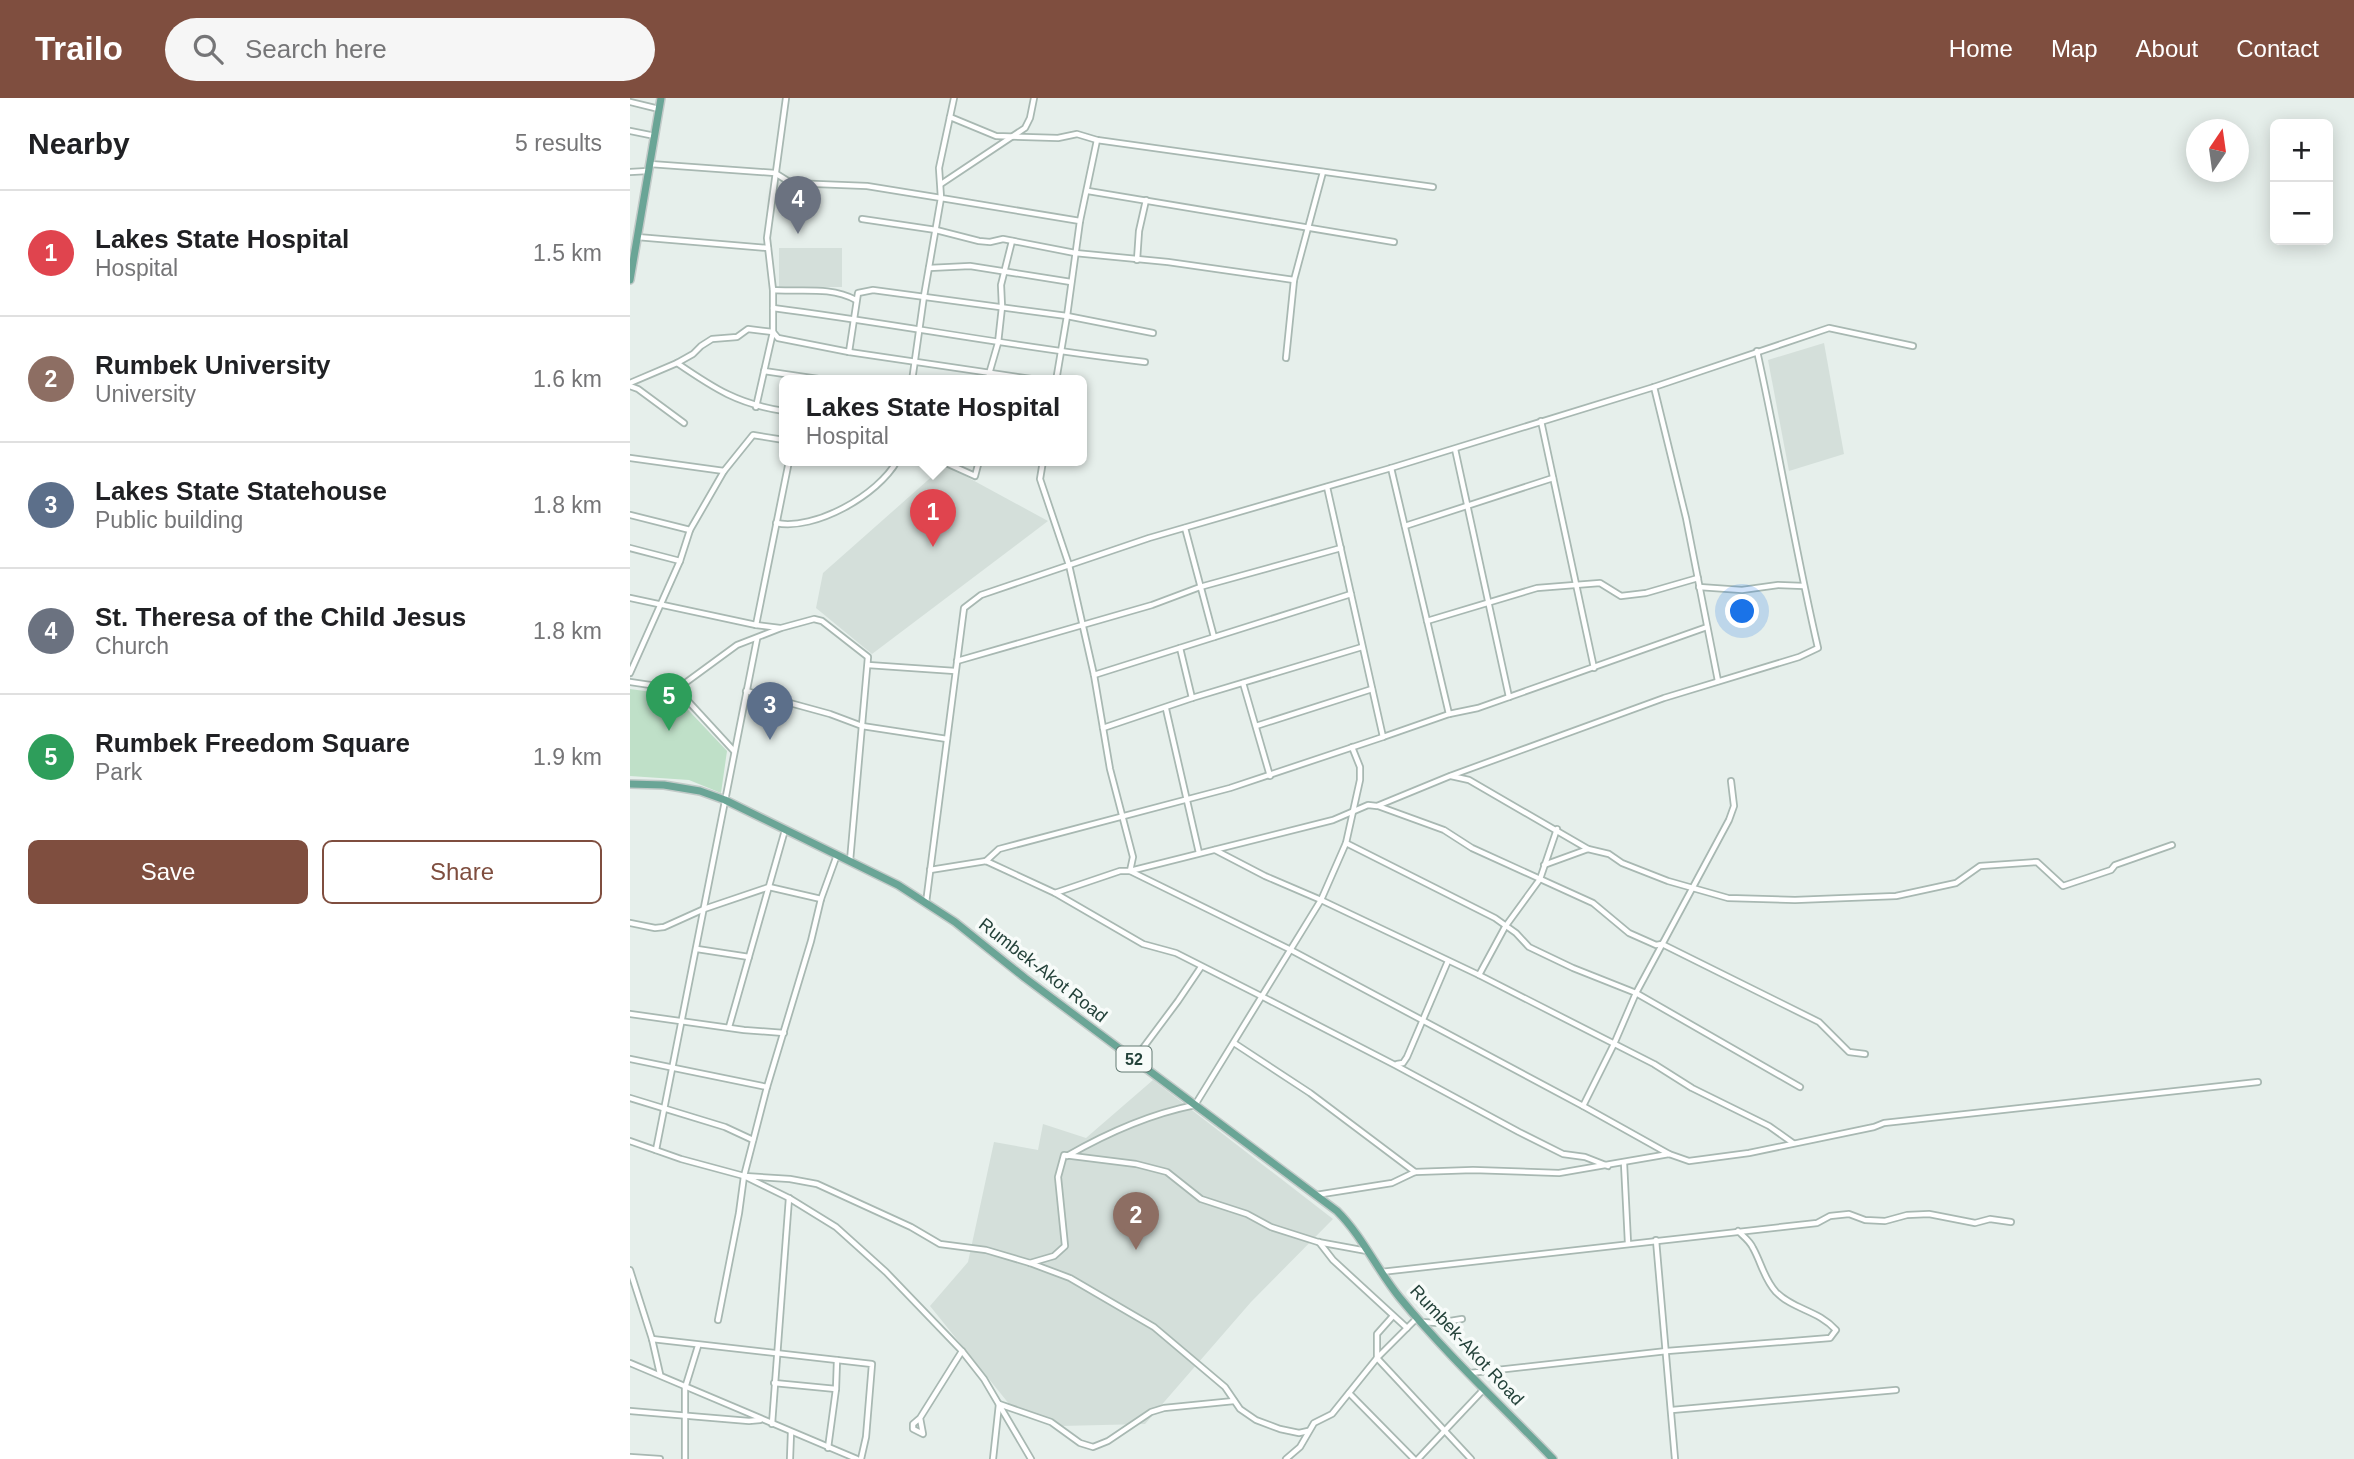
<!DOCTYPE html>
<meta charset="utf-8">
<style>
:root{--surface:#fff;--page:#f6f6f6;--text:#202124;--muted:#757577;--line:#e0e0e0;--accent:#7f4e3f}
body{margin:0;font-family:Arial,sans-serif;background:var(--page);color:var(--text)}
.controls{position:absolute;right:21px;top:21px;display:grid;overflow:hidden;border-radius:10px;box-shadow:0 4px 18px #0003}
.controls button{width:63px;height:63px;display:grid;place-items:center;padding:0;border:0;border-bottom:2px solid var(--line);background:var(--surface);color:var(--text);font:35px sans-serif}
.compass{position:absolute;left:1556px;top:21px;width:63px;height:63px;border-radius:50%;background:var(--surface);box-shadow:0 4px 18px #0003;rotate:13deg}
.you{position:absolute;left:1113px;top:514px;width:24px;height:24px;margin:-18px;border:5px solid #fff;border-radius:50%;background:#1a73e8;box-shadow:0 0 0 10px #1a73e833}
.badge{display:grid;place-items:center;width:46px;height:46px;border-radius:50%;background:var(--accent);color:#fff;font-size:23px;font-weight:700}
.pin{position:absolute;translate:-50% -58px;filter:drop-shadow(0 2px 4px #0008)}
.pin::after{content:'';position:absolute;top:37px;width:24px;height:21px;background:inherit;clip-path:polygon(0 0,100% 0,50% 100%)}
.popup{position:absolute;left:149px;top:277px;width:308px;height:91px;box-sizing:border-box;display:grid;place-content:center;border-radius:10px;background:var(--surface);filter:drop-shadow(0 2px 5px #0005);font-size:23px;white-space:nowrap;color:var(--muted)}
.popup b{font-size:26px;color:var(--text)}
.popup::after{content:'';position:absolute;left:50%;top:100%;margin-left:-14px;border:14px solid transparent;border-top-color:var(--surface)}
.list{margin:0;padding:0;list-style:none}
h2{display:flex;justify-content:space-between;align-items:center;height:91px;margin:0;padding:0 28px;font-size:30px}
h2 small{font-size:23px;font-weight:400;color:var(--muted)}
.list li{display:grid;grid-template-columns:46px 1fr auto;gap:21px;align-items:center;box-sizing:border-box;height:126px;padding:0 28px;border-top:2px solid var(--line)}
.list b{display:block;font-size:26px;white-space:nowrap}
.list p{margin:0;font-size:23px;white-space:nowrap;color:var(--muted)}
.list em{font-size:23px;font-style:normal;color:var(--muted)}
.actions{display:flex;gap:14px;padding:21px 28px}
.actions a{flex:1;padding:16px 0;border:2px solid var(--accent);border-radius:10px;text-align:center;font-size:24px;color:var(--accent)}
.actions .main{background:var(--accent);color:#fff}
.icon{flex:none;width:38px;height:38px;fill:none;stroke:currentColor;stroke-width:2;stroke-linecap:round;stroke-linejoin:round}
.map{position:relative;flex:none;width:1724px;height:1361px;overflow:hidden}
header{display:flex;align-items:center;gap:42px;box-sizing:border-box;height:98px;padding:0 35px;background:var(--accent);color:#fff}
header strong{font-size:33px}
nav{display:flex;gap:38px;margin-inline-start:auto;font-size:24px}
.search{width:490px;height:63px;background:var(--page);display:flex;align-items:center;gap:18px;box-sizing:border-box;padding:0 24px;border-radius:38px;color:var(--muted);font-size:26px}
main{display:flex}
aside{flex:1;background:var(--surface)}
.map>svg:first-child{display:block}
.built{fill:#d4dfda}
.park{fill:#bfe0c8}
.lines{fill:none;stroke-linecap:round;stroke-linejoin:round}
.street-casing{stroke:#a8b8b2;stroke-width:8}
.primary-casing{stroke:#c2cac8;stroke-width:10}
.street{stroke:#fff;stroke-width:4.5}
.primary{stroke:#6aa596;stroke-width:7}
.labels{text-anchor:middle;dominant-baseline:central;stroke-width:7;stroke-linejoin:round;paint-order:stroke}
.shield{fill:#f7fbf9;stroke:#637a73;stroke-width:2}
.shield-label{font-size:16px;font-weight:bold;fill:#24423a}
.street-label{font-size:18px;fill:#24423a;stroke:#f7fbf9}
</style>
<header>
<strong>Trailo</strong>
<div class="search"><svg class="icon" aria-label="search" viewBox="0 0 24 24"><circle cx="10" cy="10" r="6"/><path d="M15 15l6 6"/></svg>Search here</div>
<nav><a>Home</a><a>Map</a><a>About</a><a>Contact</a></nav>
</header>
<main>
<aside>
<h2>Nearby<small>5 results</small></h2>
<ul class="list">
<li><span class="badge" style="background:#e0444e">1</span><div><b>Lakes State Hospital</b><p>Hospital</p></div><em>1.5 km</em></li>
<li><span class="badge" style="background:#8d6e63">2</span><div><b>Rumbek University</b><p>University</p></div><em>1.6 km</em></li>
<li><span class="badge" style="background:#5c6f8a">3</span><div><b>Lakes State Statehouse</b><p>Public building</p></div><em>1.8 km</em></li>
<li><span class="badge" style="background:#6b7280">4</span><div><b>St. Theresa of the Child Jesus</b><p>Church</p></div><em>1.8 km</em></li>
<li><span class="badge" style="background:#2e9e5b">5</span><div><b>Rumbek Freedom Square</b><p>Park</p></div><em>1.9 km</em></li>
</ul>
<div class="actions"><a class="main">Save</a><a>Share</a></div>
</aside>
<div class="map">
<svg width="1724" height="1361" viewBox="0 0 1724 1361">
<rect width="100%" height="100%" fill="#e6efeb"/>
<!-- built -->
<g class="built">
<rect x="149" y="150" width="63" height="39"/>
<path d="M1194,245L1214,356L1159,373L1138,262Z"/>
<path d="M315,367L418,423L242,556L186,510L193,475Z"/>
<path d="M523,982L703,1121L621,1204L515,1326L430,1328L388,1317L300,1208L338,1164L364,1044L408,1052L413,1026L456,1040Z"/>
</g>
<!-- park -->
<path class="park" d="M0,591L44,597L97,653L91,695L59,682L0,678Z"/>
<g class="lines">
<defs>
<g id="street">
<path d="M324,0L309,70L311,100L450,123L437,218L426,283"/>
<path d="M0,4L29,11"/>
<path d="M320,19L366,38L428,40L447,36L467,42L803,89"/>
<path d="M0,33L25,38"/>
<path d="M20,66L145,75L161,85L237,88L311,100L294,198L282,283"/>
<path d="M0,74L18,73"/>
<path d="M311,86L395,30L400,20L404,0"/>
<path d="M458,93L764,144"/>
<path d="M232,121L306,132L349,143L360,144L373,141L445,155L538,164L664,182"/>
<path d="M450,123L467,42"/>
<path d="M7,139L138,150"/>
<path d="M507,162L509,133L516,102"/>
<path d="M299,170L340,168L441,184"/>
<path d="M143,192C171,194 200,188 226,202"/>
<path d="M143,210C267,226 390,250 515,264"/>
<path d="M219,254L415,283"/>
<path d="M656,260L664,182L693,74"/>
<path d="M47,265C85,291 108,306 154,313"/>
<path d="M134,273L202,283"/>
<path d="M359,276L368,245L372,209L371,187L382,143"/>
<path d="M0,285L47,265L63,256L71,248L82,241L107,239L118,231L143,234L148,240L219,254L228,195L243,192L437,218L523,235"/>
<path d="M0,288L8,291L54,325"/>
<path d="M1024,289L1056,420L1088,583"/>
<path d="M126,309L143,234V192L137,140L156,0"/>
<path d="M911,323L964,570"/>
<path d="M825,351L879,599"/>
<path d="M0,360L94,373"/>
<path d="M301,363L314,364L345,378L349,363"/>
<path d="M413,363L410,381L439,467L464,577L480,671L503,759L500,773L659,851L953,1008L1039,1056"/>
<path d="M761,370L819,616"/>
<path d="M697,389L753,639L819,616L848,610L1077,529"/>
<path d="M0,417L60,432"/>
<path d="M146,425C185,433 248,397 267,363"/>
<path d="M775,428L923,380"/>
<path d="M555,430L584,539"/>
<path d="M0,450L50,463"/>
<path d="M1069,489L1112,492L1148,487L1174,488"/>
<path d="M0,500L126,527L150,530"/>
<path d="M797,523L907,490L970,485L991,498L1016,495L1068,480"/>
<path d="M126,527L159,363"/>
<path d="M550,550L562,600"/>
<path d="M327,563L522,507L570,489L711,450"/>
<path d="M238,567L325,573"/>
<path d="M0,575L50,463L60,432L94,373L123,337L154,342"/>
<path d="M464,577L721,496"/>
<path d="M0,584L47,591L107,547L151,530L184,521L192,523L238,559L220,763"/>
<path d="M613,585L640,678"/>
<path d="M47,591L104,653"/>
<path d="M116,593L200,616L232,628L317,641"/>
<path d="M536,611L569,755"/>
<path d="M626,628L742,591"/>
<path d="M473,630L562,600L732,549"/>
<path d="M821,678L839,682L958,751L979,756L992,765L1038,783L1098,800L1165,802L1266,798L1326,785L1350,768L1407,764L1433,788L1481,772L1485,767L1542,747"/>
<path d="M748,708L814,732L842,750L963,805L999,835L1026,847L1032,846L1189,924L1219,954L1235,956"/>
<path d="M716,745L865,820L886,835L899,849L943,870L1006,895L1170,989"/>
<path d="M585,752L635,778L691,802L849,877L1024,966L1062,990L1139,1028L1163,1045"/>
<path d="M356,763L369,751L600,690L753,639"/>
<path d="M914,767L958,751"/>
<path d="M300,772L356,763L425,795L513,846L546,855L633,899L765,967L889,1034L933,1056L955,1059L978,1068"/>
<path d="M425,795L490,773H500L703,722L738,707L747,708L820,678L1034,600L1169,559L1188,550C1165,451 1149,352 1127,253"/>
<path d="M296,805L334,510L351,497L519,440L761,370L1024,289L1199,230L1283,248"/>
<path d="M0,825L25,830L34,829L74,811L139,789L191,801"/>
<path d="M67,851L119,859"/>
<path d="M849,877L875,829L910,781L927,731"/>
<path d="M0,916L114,932L154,935"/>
<path d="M99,929L155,732"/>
<path d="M604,945L680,995L785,1074"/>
<path d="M0,961L137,989"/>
<path d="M504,962L548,903L571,869"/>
<path d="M767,966L773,965L777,959L818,863"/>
<path d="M0,1000L95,1029L123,1042"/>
<path d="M953,1008L984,946L1006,895L1099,722L1104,708L1101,683"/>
<path d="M0,1043L51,1061L114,1078L159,1100L206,1129L256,1174L332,1253L354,1281L401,1361"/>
<path d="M26,1052L127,541"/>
<path d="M437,1058C477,1035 520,1016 565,1007L691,802L716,745L730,682V669L722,649"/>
<path d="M994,1065L998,1145"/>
<path d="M114,1078L160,1081L187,1086L281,1129L310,1146L356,1152L400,1165L440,1180L524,1229L595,1289L610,1311L626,1322L650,1331L669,1335L678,1333"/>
<path d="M686,1097L762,1085L785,1074L843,1072L929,1075L1039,1056L1059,1063L1119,1055L1244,1029L1254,1025L1628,984"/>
<path d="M1026,1142L1045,1361"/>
<path d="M689,1144L703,1162L777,1230"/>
<path d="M400,1165L424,1158L435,1148L428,1079L434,1057L506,1066L537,1074L571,1101L617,1116L641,1129L688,1144L737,1153"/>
<path d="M0,1172L22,1241L30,1276"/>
<path d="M751,1174L1187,1125L1200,1118L1219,1116L1235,1122L1255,1123L1277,1117L1299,1116L1345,1125L1360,1121L1381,1124"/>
<path d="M763,1218L747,1236V1260L841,1361"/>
<path d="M88,1222L109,1115L114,1078L137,989L181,843L191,801L207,757"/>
<path d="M791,1224L808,1225L832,1221"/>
<path d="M22,1241L242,1266L236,1339L231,1361"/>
<path d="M0,1265L227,1361"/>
<path d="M840,1275L1037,1253L1200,1240L1206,1232C1188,1212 1164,1212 1146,1194C1134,1181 1131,1164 1123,1150C1120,1143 1113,1138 1108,1133"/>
<path d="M144,1285L206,1291"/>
<path d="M719,1295L784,1361"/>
<path d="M1042,1312L1266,1292"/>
<path d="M0,1313L119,1323L130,1322"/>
<path d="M290,1320L283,1326V1331L293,1336L290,1320L332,1253"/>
<path d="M142,1326L159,1100"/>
<path d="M198,1350L206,1291L207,1262"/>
<path d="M0,1359L30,1361"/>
<path d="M55,1361V1290L68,1248"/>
<path d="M160,1361L161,1334"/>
<path d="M363,1361L369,1306L421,1324L450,1345L463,1349L478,1343L521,1314L534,1310L604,1303"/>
<path d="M656,1361L670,1349L684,1325L702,1316L747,1260L787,1220"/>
<path d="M788,1361L854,1291"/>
</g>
<g id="primary">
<path d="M0,182L31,0"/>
<path d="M0,686L34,687L70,693L95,702L268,787L325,824L395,880L707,1113C733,1139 747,1172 770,1200C817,1257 872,1308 923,1361"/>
</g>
</defs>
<!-- street casing -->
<use href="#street" class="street-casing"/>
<!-- primary casing -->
<use href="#primary" class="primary-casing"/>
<!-- street -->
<use href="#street" class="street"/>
<!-- primary -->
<use href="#primary" class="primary"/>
</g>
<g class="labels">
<!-- shield labels -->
<rect class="shield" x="486.5" y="948.5" width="35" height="25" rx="5"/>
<g class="shield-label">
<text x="504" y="961">52</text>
</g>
<!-- street labels -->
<g class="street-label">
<text transform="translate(413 872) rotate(38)">Rumbek-Akot Road</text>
<text transform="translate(837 1247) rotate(47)">Rumbek-Akot Road</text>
</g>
</g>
</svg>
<div class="controls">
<button>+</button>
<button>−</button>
</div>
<svg class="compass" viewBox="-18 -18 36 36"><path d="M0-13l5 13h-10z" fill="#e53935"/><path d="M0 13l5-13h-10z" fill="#757577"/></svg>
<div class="you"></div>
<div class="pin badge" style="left:303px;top:449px;background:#e0444e">1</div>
<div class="popup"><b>Lakes State Hospital</b>Hospital</div>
<div class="pin badge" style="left:506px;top:1152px;background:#8d6e63">2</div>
<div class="pin badge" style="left:140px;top:642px;background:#5c6f8a">3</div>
<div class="pin badge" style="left:168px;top:136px;background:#6b7280">4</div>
<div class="pin badge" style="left:39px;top:633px;background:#2e9e5b">5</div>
</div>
</main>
